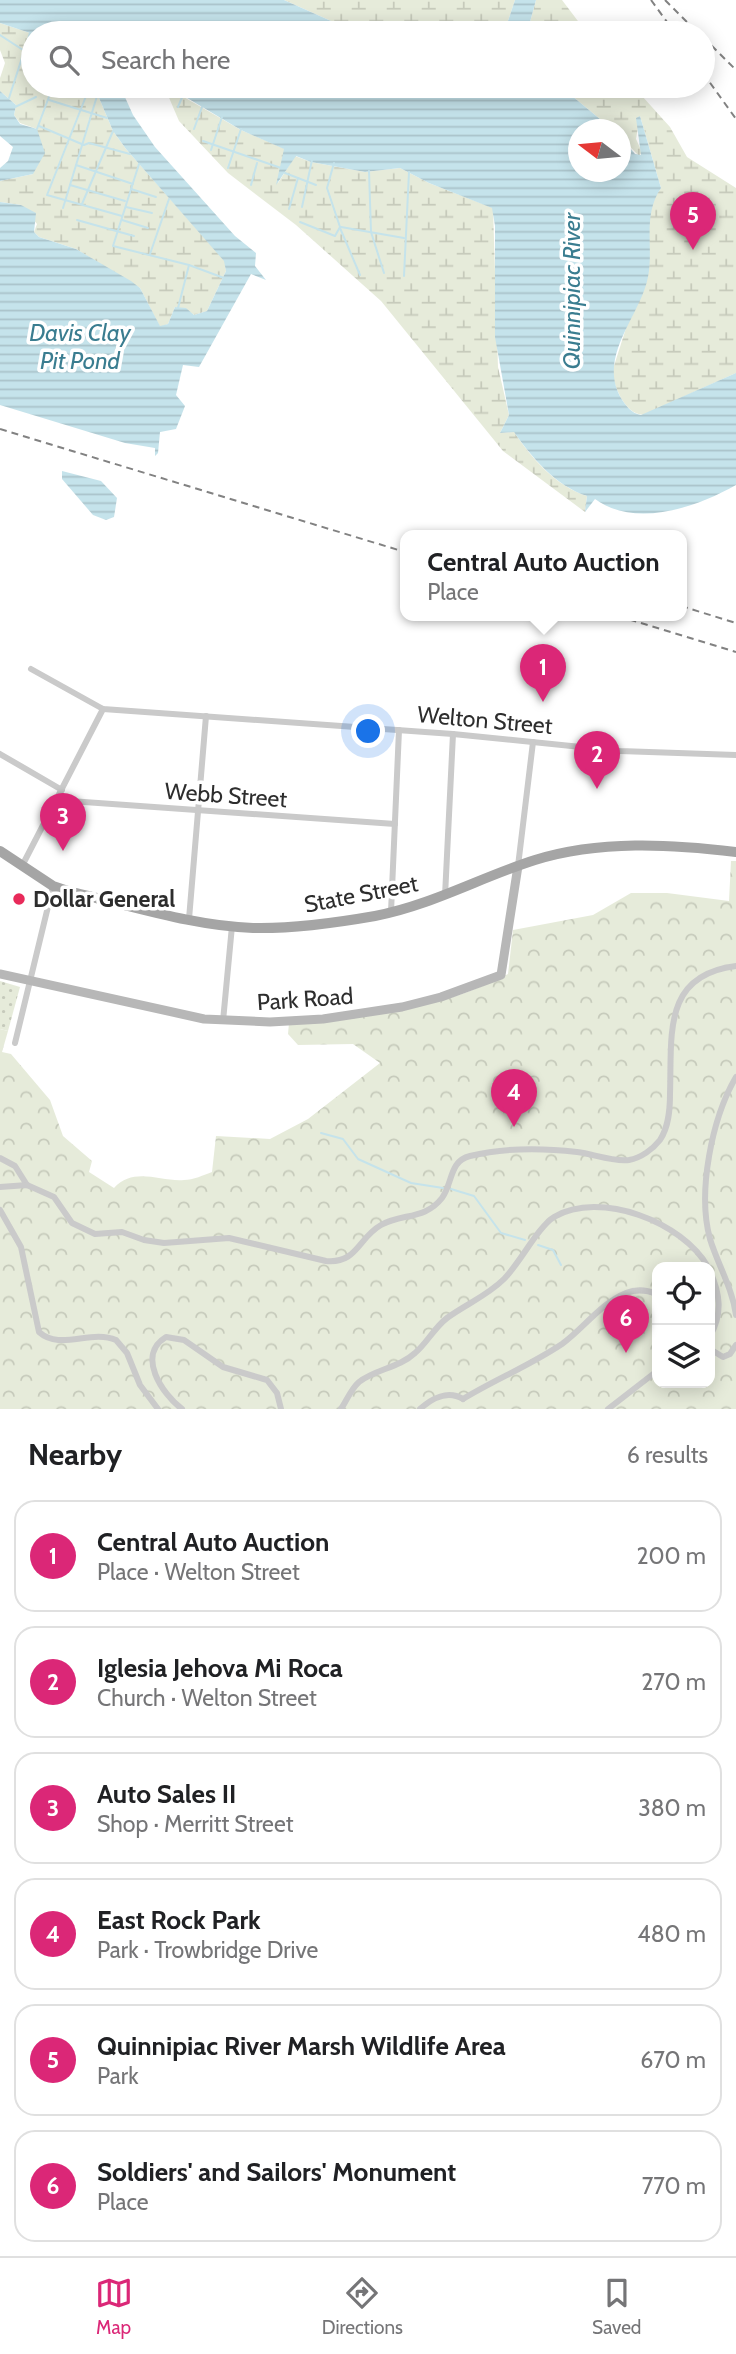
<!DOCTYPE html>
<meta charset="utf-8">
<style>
:root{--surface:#fff;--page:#f2f2f2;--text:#202124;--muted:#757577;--line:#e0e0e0;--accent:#db2777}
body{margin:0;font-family:Cabin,sans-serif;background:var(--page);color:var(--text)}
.controls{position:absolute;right:21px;bottom:21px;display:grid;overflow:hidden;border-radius:14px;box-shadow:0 4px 18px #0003}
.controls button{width:63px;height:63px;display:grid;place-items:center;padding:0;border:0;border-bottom:2px solid var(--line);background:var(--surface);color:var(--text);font:35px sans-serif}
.compass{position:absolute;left:568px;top:119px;width:63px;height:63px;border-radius:50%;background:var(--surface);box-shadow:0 4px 18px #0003;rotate:286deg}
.you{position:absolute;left:369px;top:732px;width:24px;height:24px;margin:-18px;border:5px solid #fff;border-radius:50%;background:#1a73e8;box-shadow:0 0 0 10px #1a73e833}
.badge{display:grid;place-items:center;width:46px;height:46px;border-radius:50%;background:var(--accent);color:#fff;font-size:23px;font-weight:700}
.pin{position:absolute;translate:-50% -58px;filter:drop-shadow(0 2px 4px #0008)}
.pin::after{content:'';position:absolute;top:37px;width:24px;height:21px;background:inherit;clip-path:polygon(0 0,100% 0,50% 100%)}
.popup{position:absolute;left:400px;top:530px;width:287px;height:91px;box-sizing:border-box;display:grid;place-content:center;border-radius:14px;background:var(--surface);filter:drop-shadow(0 2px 5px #0005);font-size:23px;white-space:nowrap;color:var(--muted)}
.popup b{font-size:26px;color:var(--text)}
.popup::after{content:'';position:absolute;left:50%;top:100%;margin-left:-14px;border:14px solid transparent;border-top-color:var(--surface)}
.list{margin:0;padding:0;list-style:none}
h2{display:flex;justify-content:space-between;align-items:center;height:91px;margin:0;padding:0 28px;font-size:30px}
h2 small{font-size:23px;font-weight:400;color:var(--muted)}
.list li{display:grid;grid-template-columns:46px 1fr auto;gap:21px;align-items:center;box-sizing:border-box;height:112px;margin:0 14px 14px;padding:0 14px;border:2px solid var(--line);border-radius:21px}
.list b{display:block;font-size:26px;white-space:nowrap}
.list p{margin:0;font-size:23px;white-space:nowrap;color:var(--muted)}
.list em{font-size:23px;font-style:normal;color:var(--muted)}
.icon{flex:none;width:38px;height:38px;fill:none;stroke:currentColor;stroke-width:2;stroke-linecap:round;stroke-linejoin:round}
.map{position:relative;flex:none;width:736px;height:1409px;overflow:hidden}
.search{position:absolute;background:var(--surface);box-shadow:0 4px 18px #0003;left:21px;right:21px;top:21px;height:77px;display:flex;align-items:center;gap:18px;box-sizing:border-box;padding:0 24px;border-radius:38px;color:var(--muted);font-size:26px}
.sheet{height:847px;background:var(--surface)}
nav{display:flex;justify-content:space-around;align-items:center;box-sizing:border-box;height:98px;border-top:2px solid var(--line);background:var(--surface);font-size:19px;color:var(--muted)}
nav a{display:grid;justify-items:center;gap:4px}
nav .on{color:var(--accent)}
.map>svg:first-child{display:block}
.forest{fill:url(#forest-crowns);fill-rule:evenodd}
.wetland{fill:url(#wetland-marsh)}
.garden{fill:url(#garden-dots)}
.water{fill:url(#water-rules)}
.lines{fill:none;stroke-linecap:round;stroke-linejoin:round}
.stream{stroke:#c5e3eb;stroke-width:2}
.street{stroke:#cacaca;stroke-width:6}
.secondary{stroke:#b7b7b7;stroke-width:9}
.primary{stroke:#a5a5a5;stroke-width:10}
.rail{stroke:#828282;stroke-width:2;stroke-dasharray:7 5;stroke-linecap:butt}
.poi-dot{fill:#e82a5a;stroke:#fff;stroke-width:2.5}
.labels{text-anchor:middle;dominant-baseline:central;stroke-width:7;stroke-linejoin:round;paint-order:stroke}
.street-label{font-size:23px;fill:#2d2d2d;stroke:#fff}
.poi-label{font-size:23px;font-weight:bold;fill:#2d2d2d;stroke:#fff;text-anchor:start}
.water-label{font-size:24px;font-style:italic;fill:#3a7d90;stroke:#fff}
</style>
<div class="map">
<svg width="736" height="1409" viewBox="0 0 736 1409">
<defs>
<pattern id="forest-crowns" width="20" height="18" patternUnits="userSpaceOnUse" patternTransform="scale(1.75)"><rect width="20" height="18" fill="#e6ebda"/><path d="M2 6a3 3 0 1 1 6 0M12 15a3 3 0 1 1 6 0" fill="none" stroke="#c6cabb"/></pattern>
<pattern id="wetland-marsh" width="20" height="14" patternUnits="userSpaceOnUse" patternTransform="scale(1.75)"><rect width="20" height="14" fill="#e6ebda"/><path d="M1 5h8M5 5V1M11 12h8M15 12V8" fill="none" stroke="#c6cabb"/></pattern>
<pattern id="garden-dots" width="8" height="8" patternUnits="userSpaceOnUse" patternTransform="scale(1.75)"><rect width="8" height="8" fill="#e6ebda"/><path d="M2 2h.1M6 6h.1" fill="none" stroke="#c6cabb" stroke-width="1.8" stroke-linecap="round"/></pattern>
<pattern id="water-rules" width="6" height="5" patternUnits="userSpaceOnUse" patternTransform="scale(1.75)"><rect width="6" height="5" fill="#c5e3eb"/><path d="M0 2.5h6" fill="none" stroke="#aac3ca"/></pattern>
</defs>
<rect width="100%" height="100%" fill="#fff"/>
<!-- forest -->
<path class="forest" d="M731,861H736V1409H0V1029L8,1031L2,1052L11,1054L50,1100L63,1136L92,1161L89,1172L114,1188C134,1166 160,1182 184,1180C193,1180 204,1175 212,1172L216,1136L270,1139L308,1119L380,1063L353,1044L298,1045L288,1034L289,1023C363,1019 442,1009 508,974L513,930L593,915L631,893H667L729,901ZM657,1267H710V1383H657Z"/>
<!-- wetland -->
<g class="wetland">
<path d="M284,0H515L504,33H358Z"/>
<path d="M536,0H562L587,33H527Z"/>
<path d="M0,23L33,34V86H94L113,131L126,149L225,261L226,271L207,311L194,315L186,309L175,307L168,324L160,327L140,288L76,249L39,237L34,232L37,224L21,205L0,202V181L33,174L37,129L20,123L14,115L16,105L0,91V78L5,63L0,50Z"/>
<path d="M164,86L174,88L182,96L241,130L285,149L278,183L295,156L311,162L365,172L400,168L429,183L493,208L498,367L509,415L500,433L514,432C532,459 556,486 587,496L585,512L503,451L381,301L296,225L228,173L179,121Z"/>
<path d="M560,86H633L670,127L687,157L736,188V373L643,415C624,413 615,388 612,372L628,322L648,276L649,216L654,198L661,188L640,116L636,139L642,152L639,156L621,137L620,130L612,129Z"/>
</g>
<!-- garden -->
<path class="garden" d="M0,981L20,987L8,1031L0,1029Z"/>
<!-- water -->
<g class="water">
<path d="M0,0H284L358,33L33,34L0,23Z"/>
<path d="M515,0H536L527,33H504Z"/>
<path d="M94,86H120L133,115L155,147L235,236L256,253L255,266L266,280L251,274L199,367L183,365L176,395L185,406L176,429L160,432L158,453L155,456V448L125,443L0,405V202L21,205L36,213L34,232L39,237L76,249L131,281L140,288L160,326L168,324L175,307L186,308L194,315L207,311L226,271L224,261L126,149L113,131Z"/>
<path d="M167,86H560L612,129L578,130V172H620L621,137L635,154L641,155L636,118L640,116L661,188C642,216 654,246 648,277C640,317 597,356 621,398C626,406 631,413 641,415L736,373V485C697,507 636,529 595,499L585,512L587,496C556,486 532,458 514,432L500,433L509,415L495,337V226L492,208L429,183L400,168L365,172L311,162L296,156L276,185L284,149L241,130Z"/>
<path d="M0,91L16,105L14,115L20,124L37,129L45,153L33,174L0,181V168L8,161L13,147L0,136Z"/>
<path d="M62,471L101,481L117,498L114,517L106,520L93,515L62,479Z"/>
</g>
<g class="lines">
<!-- stream -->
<g class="stream">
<path d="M0,35L23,50"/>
<path d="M90,86L47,195L122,216"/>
<path d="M9,98L30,33"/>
<path d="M49,100L107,118"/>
<path d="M15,107L36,97"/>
<path d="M178,107L183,95"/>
<path d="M39,126L84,145L89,143L130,154"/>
<path d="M37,129L53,86"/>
<path d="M194,129L202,107"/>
<path d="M203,141L281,168"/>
<path d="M211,150L222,117"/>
<path d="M139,164L113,246L189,265L178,308"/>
<path d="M76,165L133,184"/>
<path d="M228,168L241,129"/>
<path d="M369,171L371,232L384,273"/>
<path d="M285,173L316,185"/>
<path d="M70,185L125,201"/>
<path d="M251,185L257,163"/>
<path d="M131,189L156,197"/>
<path d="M82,204L113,131"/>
<path d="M126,207L152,213"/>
<path d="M302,207L312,160"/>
<path d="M63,208L97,96"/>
<path d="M289,209L298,178"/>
<path d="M77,220L134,236"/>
<path d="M122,220L148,228"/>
<path d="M300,222L335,236L340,227L327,188L334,163"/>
<path d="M341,227L404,238"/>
<path d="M340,228L360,275"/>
<path d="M150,254L169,199"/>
<path d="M189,265L224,278"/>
<path d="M404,276L409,172"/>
<path d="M321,1133L343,1139L358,1159L411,1183L443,1188"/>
<path d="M451,1189L474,1196L501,1233L525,1240"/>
<path d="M538,1245L553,1250L561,1265"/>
</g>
<!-- street -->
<g class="street">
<path d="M31,669L103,709L453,734L620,751L736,755"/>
<path d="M0,754L62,790"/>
<path d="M56,800L395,824"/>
<path d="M22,866L103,709"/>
<path d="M518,866L533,742"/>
<path d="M445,896L453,734"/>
<path d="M391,912L399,730"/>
<path d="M189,919L206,716"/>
<path d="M223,1021L232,926"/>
<path d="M15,1043L53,886"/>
<path d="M736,1077C712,1118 697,1192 710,1239C718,1265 732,1287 736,1315"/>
<path d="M0,1158L15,1166L27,1185"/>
<path d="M0,1187L27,1185L54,1197L72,1223L95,1234L122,1232L144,1240L164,1243L229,1238L326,1261C357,1264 358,1238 381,1225C402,1213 425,1220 442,1198C453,1183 449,1161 470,1156C503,1148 543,1148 577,1152C594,1154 612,1162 629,1160C641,1158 653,1149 660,1140C669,1126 670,1109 670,1094C672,1035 662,975 736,966"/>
<path d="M0,1210L21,1247L39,1332C60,1351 91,1329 116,1340L127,1353L140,1385L158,1409"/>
<path d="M710,1271C720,1294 723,1313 710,1336"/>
<path d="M710,1349L723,1357L730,1354L736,1345"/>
<path d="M463,1399C496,1379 529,1366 562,1344C583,1329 601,1303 626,1293C636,1289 647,1290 657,1294"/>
<path d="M182,1409C162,1394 136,1355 166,1337L184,1340L223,1367L267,1380L277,1393L281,1409"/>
<path d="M341,1409C347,1400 351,1389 359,1382C375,1369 399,1368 415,1353C427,1343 434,1328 447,1318C466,1304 487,1296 504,1279C520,1263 538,1227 554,1217C600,1190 683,1222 708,1267"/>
<path d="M420,1409C432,1398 448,1390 463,1399"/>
<path d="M608,1409L657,1371"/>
</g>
<!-- secondary -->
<path class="secondary" d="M0,974L204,1019L270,1022L323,1019L402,1007L441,997L501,975L518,866"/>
<!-- primary -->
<path class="primary" d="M0,851L53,886L71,892C130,905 192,926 253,928C294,929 335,923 375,916C432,905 481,877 535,860C599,840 671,844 736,852"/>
<!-- rail -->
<g class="rail">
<path d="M651,0L675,33"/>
<path d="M665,0L698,33"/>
<path d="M703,37L736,70"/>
<path d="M703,73L736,119"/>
<path d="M0,429L405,552"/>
<path d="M681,606L736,623"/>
<path d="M618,616L736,652"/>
</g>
</g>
<!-- markers -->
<circle class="poi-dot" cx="19" cy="899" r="7"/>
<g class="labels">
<!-- street labels -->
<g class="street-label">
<text transform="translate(485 720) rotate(5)">Welton Street</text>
<text transform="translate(226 795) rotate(4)">Webb Street</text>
<text transform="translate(361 894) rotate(-11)">State Street</text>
<text transform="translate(305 999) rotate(-4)">Park Road</text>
</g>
<!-- poi labels -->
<g class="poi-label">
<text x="33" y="899">Dollar General</text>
</g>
<!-- water labels -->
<g class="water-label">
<text transform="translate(571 291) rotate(-90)">Quinnipiac River</text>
<text x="80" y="332">Davis Clay<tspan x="80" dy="28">Pit Pond</tspan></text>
</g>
</g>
</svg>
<div class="controls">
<button><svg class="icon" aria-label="locate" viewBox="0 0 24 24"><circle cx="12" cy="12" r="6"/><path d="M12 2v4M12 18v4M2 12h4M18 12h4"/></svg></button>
<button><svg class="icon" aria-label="layers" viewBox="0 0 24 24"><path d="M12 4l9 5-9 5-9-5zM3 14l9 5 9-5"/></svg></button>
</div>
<svg class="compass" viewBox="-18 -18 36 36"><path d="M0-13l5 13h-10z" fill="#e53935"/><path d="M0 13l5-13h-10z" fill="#757577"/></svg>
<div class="you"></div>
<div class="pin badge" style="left:543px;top:702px">1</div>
<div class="popup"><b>Central Auto Auction</b>Place</div>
<div class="pin badge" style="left:597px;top:789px">2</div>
<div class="pin badge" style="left:63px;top:851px">3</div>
<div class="pin badge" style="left:514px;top:1127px">4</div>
<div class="pin badge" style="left:693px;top:250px">5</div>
<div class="pin badge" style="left:626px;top:1353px">6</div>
<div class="search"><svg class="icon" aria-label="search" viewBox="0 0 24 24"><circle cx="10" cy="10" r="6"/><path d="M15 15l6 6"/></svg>Search here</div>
</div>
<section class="sheet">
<h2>Nearby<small>6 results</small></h2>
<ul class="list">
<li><span class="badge">1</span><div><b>Central Auto Auction</b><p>Place · Welton Street</p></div><em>200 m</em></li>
<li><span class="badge">2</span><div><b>Iglesia Jehova Mi Roca</b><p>Church · Welton Street</p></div><em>270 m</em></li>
<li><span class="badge">3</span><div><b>Auto Sales II</b><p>Shop · Merritt Street</p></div><em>380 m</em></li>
<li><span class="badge">4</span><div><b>East Rock Park</b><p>Park · Trowbridge Drive</p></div><em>480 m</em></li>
<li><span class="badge">5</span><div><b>Quinnipiac River Marsh Wildlife Area</b><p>Park</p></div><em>670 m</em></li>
<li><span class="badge">6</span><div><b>Soldiers' and Sailors' Monument</b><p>Place</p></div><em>770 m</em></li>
</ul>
</section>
<nav>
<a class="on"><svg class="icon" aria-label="map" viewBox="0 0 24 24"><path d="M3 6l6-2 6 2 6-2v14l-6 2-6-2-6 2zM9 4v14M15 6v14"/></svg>Map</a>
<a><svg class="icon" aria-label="directions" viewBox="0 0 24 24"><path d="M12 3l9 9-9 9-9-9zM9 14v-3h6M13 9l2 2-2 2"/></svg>Directions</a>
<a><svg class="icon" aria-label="saved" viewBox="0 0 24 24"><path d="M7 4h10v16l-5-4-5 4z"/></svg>Saved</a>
</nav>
